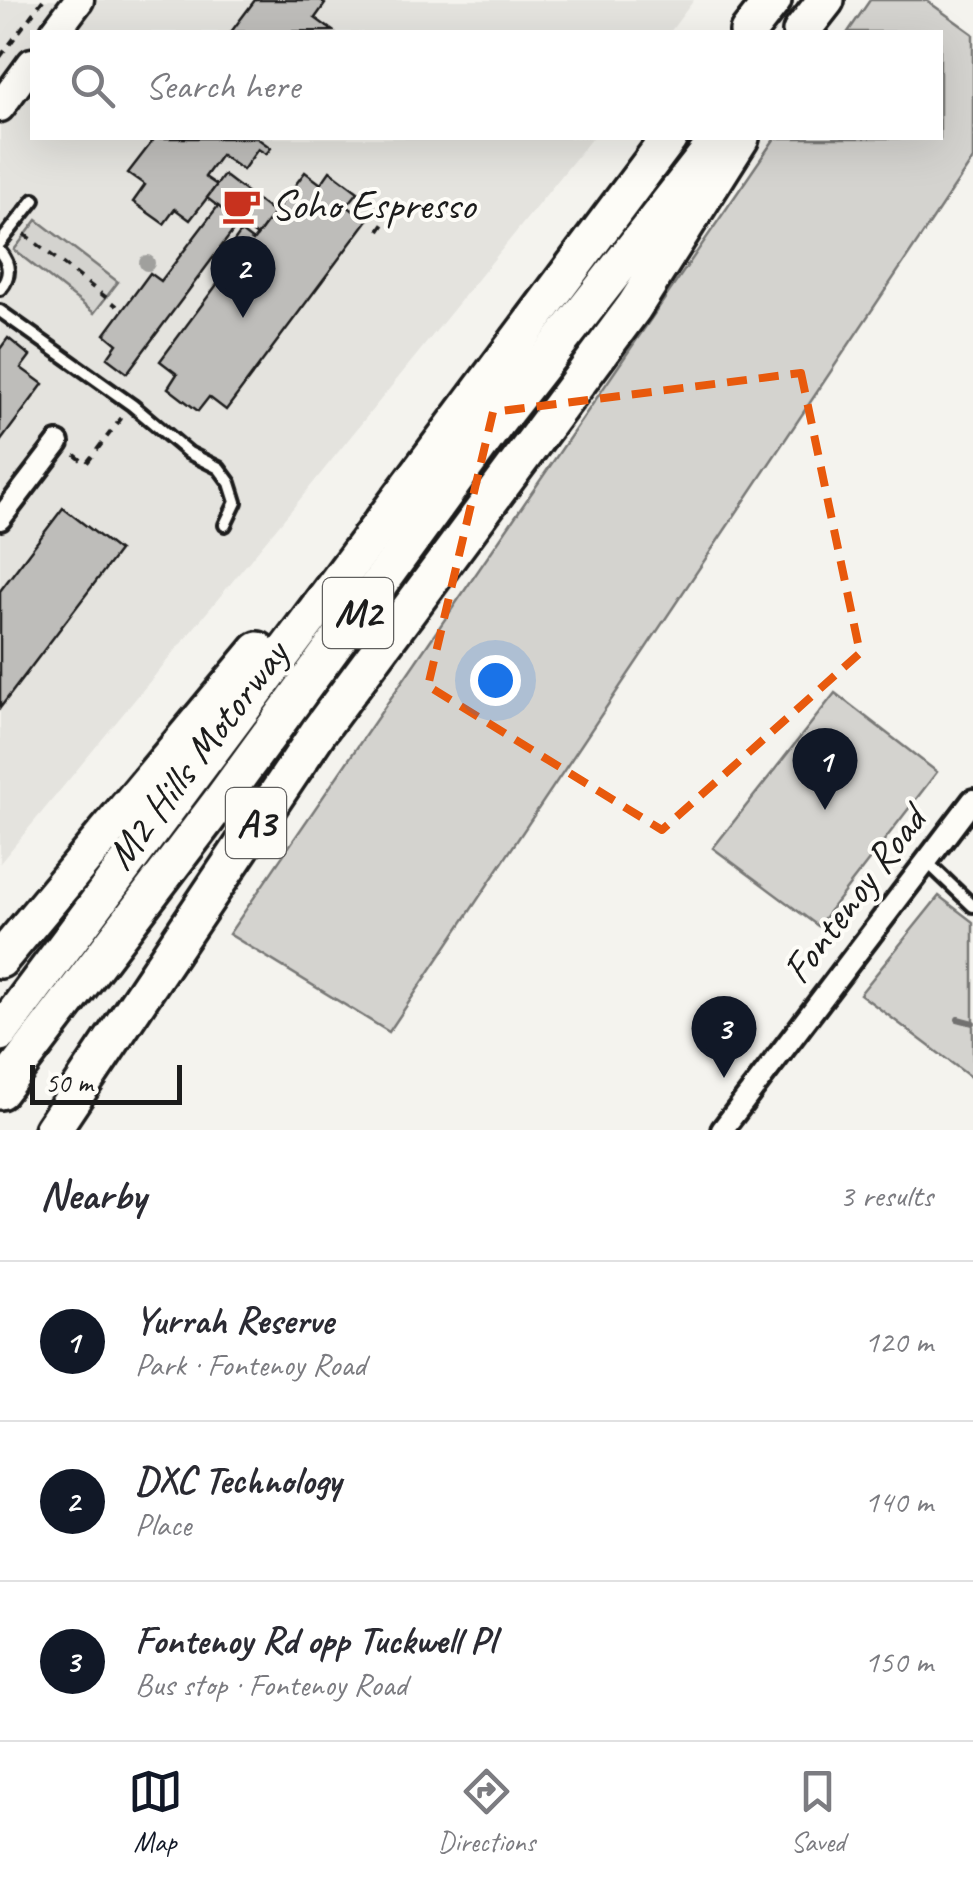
<!DOCTYPE html>
<meta charset="utf-8">
<style>
:root{--surface:#fff;--page:#f2f2f3;--text:#2b2b33;--muted:#7c7c81;--line:#e1e1e2;--accent:#111827}
body{margin:0;font-family:Caveat,sans-serif;background:var(--page);color:var(--text)}
.scale{position:absolute;left:30px;bottom:25px;width:152px;box-sizing:border-box;padding-left:10px;border:5px solid #1c1c1c;border-top:0;font-size:28px;line-height:35px;white-space:nowrap;color:#1c1c1c;-webkit-text-stroke:8px #fdfcf7;paint-order:stroke}
.you{position:absolute;left:495px;top:680px;width:35px;height:35px;margin:-25px;border:8px solid #fff;border-radius:50%;background:#1a73e8;box-shadow:0 0 0 15px #1a73e833}
.badge{display:grid;place-items:center;width:65px;height:65px;border-radius:50%;background:var(--accent);color:#fff;font-size:32px;font-weight:700}
.pin{position:absolute;translate:-50% -82px;filter:drop-shadow(0 2px 5px #0008)}
.pin::after{content:'';position:absolute;top:52px;width:35px;height:30px;background:inherit;clip-path:polygon(0 0,100% 0,50% 100%)}
.list{margin:0;padding:0;list-style:none}
h2{display:flex;justify-content:space-between;align-items:center;height:130px;margin:0;padding:0 40px;font-size:42px}
h2 small{font-size:32px;font-weight:400;color:var(--muted)}
.list li{display:grid;grid-template-columns:65px 1fr auto;gap:30px;align-items:center;box-sizing:border-box;height:160px;padding:0 40px;border-top:2px solid var(--line)}
.list b{display:block;font-size:38px;white-space:nowrap}
.list p{margin:0;font-size:32px;white-space:nowrap;color:var(--muted)}
.list em{font-size:32px;font-style:normal;color:var(--muted)}
.icon{flex:none;width:55px;height:55px;fill:none;stroke:currentColor;stroke-width:2;stroke-linecap:round;stroke-linejoin:round}
.map{position:relative;flex:none;width:973px;height:1130px;overflow:hidden}
.search{position:absolute;background:var(--surface);box-shadow:0 10px 40px #0002;left:30px;right:30px;top:30px;height:110px;display:flex;align-items:center;gap:25px;box-sizing:border-box;padding:0 35px;border-radius:0px;color:var(--muted);font-size:38px}
.sheet{height:610px;background:var(--surface)}
nav{display:flex;justify-content:space-around;align-items:center;box-sizing:border-box;height:140px;border-top:2px solid var(--line);background:var(--surface);font-size:28px;color:var(--muted)}
nav a{display:grid;justify-items:center;gap:5px}
nav .on{color:var(--accent)}
.map>svg:first-child{display:block}
.built{fill:#e4e3de}
.green{fill:#d4d3cf;stroke:#787876;stroke-width:2.5}
.lines{fill:none;stroke-linecap:round;stroke-linejoin:round}
.stream{stroke:#72716f;stroke-width:6}
.building{fill:#bebdba;stroke:#1c1c1c;stroke-width:2.5}
.lane-casing{stroke:#1c1c1c;stroke-width:18}
.street-casing{stroke:#1c1c1c;stroke-width:28}
.secondary-casing{stroke:#1c1c1c;stroke-width:35}
.highway-casing{stroke:#1c1c1c;stroke-width:42}
.path{stroke:#1c1c1c;stroke-width:4;stroke-dasharray:8 8;stroke-linecap:butt}
.lane{stroke:#fdfcf7;stroke-width:10}
.street{stroke:#fdfcf7;stroke-width:20}
.secondary{stroke:#fdfcf7;stroke-width:28}
.highway{stroke:#fdfcf7;stroke-width:35}
.tree{fill:#a0a09d}
.marked{fill:none;stroke:#e8590c;stroke-width:8;stroke-dasharray:20 12;stroke-linejoin:round}
.labels{text-anchor:middle;dominant-baseline:central;stroke-width:8;stroke-linejoin:round;paint-order:stroke}
.shield{fill:#fdfcf7;stroke:#605f5e;stroke-width:2.5}
.shield-label{font-size:40px;font-weight:bold;fill:#1c1c1c}
.poi-label{font-size:42px;fill:#1c1c1c;stroke:#fdfcf7;text-anchor:start}
.street-label{font-size:42px;fill:#1c1c1c;stroke:#fdfcf7}
</style>
<div class="map">
<svg width="973" height="1130" viewBox="0 0 973 1130">
<rect width="100%" height="100%" fill="#f4f3ee"/>
<filter id="ink" filterUnits="userSpaceOnUse"><feTurbulence type="fractalNoise" baseFrequency=".01" numOctaves="2"/><feDisplacementMap in="SourceGraphic" scale="20" xChannelSelector="R" yChannelSelector="G"/><feConvolveMatrix kernelMatrix="1 2 1 2 8 2 1 2 1" color-interpolation-filters="sRGB"/></filter>
<g filter="url(#ink)">
<!-- built -->
<path class="built" d="M0,0H694L670,32H32V138H592L293,508L0,863Z"/>
<!-- green -->
<g class="green">
<path d="M870,0H926L973,34V159L389,1032L229,934L775,138H940V32H848Z"/>
<path d="M37,220L118,282L94,313L14,250Z"/>
<path d="M835,693L937,772L818,926L713,848Z"/>
<path d="M939,896L973,922V1079L860,994Z"/>
</g>
<g class="lines">
<!-- stream -->
<path class="stream" d="M958,1019L973,1023"/>
</g>
<!-- building -->
<g class="building">
<path d="M255,0H320L325,4L315,18L333,31L231,32Z"/>
<path d="M155,138H257L271,148L266,154L258,149L243,170L221,155L205,177L217,185L190,220L175,209L164,224L133,202L145,185L128,173Z"/>
<path d="M330,171L358,192L347,206L367,221L226,410L209,397L198,411L168,388L177,374L160,361L224,275L215,268L241,232L253,241L305,172L321,184Z"/>
<path d="M224,175L274,213L257,236L207,198Z"/>
<path d="M218,206L239,223L127,373L107,358L117,344L105,334L150,273L161,281Z"/>
<path d="M8,338L30,356L21,368L43,384L0,442V349Z"/>
<path d="M63,508L119,551L0,708V591Z"/>
</g>
<g class="lines">
<defs>
<g id="lane">
<path d="M0,243L34,200"/>
<path d="M0,252C11,265 10,277 0,289"/>
<path d="M0,311L132,405L189,453L219,468L230,483L236,502L225,525"/>
<path d="M926,861L973,906"/>
</g>
<g id="street">
<path d="M0,519L58,443"/>
<path d="M722,1130L973,800"/>
</g>
<g id="secondary">
<path d="M55,32L79,0"/>
<path d="M0,107L32,63"/>
</g>
<g id="highway">
<path d="M748,32L773,0"/>
<path d="M801,32L826,0"/>
<path d="M0,960L258,650"/>
<path d="M0,1033L669,138"/>
<path d="M0,1091L219,803L498,421L710,150"/>
<path d="M52,1130L319,731L634,307L741,138"/>
</g>
</defs>
<!-- lane casing -->
<use href="#lane" class="lane-casing"/>
<!-- street casing -->
<use href="#street" class="street-casing"/>
<!-- secondary casing -->
<use href="#secondary" class="secondary-casing"/>
<!-- highway casing -->
<use href="#highway" class="highway-casing"/>
<!-- path -->
<g class="path">
<path d="M0,57L43,0"/>
<path d="M379,231L390,215"/>
<path d="M24,234L117,306"/>
<path d="M75,455L86,464L123,416"/>
</g>
<!-- lane -->
<use href="#lane" class="lane"/>
<!-- street -->
<use href="#street" class="street"/>
<!-- secondary -->
<use href="#secondary" class="secondary"/>
<!-- highway -->
<use href="#highway" class="highway"/>
</g>
<!-- trees -->
<circle class="tree" cx="147" cy="263" r="8"/>
</g>
<!-- marked area -->
<path class="marked" d="M801,373L860,653L662,830L428,686L493,412Z"/>
<!-- icons -->
<defs>
<symbol id="cafe-bare" viewBox="-9 -9 18 18"><path d="M-5.5-4.5H6V0H3Q3 3.5 0 3.5H-2.5Q-5.5 3.5-5.5 0ZM3-3.2v2h1.7v-2ZM-6 4.5H4V6H-6Z" fill="#c8321e" stroke="#fdfcf7" stroke-width="2.5" paint-order="stroke"/></symbol>
</defs>
<g fill-rule="evenodd">
<use href="#cafe-bare" x="214" y="178" width="55" height="55"/>
</g>
<g class="labels">
<!-- shield labels -->
<g class="shield">
<rect x="323" y="578" width="70" height="70" rx="8"/>
<rect x="226" y="788" width="60" height="70" rx="8"/>
</g>
<g class="shield-label">
<text x="358" y="613">M2</text>
<text x="256" y="823">A3</text>
</g>
<!-- poi labels -->
<g class="poi-label">
<text x="271" y="205">Soho Espresso</text>
</g>
<!-- street labels -->
<g class="street-label">
<text transform="translate(197 755) rotate(-53)">M2 Hills Motorway</text>
<text transform="translate(854 895) rotate(-53)">Fontenoy Road</text>
</g>
</g>
</svg>
<div class="scale">50 m</div>
<div class="you"></div>
<div class="pin badge" style="left:825px;top:810px">1</div>
<div class="pin badge" style="left:243px;top:318px">2</div>
<div class="pin badge" style="left:724px;top:1078px">3</div>
<div class="search"><svg class="icon" aria-label="search" viewBox="0 0 24 24"><circle cx="10" cy="10" r="6"/><path d="M15 15l6 6"/></svg>Search here</div>
</div>
<section class="sheet">
<h2>Nearby<small>3 results</small></h2>
<ul class="list">
<li><span class="badge">1</span><div><b>Yurrah Reserve</b><p>Park · Fontenoy Road</p></div><em>120 m</em></li>
<li><span class="badge">2</span><div><b>DXC Technology</b><p>Place</p></div><em>140 m</em></li>
<li><span class="badge">3</span><div><b>Fontenoy Rd opp Tuckwell Pl</b><p>Bus stop · Fontenoy Road</p></div><em>150 m</em></li>
</ul>
</section>
<nav>
<a class="on"><svg class="icon" aria-label="map" viewBox="0 0 24 24"><path d="M3 6l6-2 6 2 6-2v14l-6 2-6-2-6 2zM9 4v14M15 6v14"/></svg>Map</a>
<a><svg class="icon" aria-label="directions" viewBox="0 0 24 24"><path d="M12 3l9 9-9 9-9-9zM9 14v-3h6M13 9l2 2-2 2"/></svg>Directions</a>
<a><svg class="icon" aria-label="saved" viewBox="0 0 24 24"><path d="M7 4h10v16l-5-4-5 4z"/></svg>Saved</a>
</nav>
